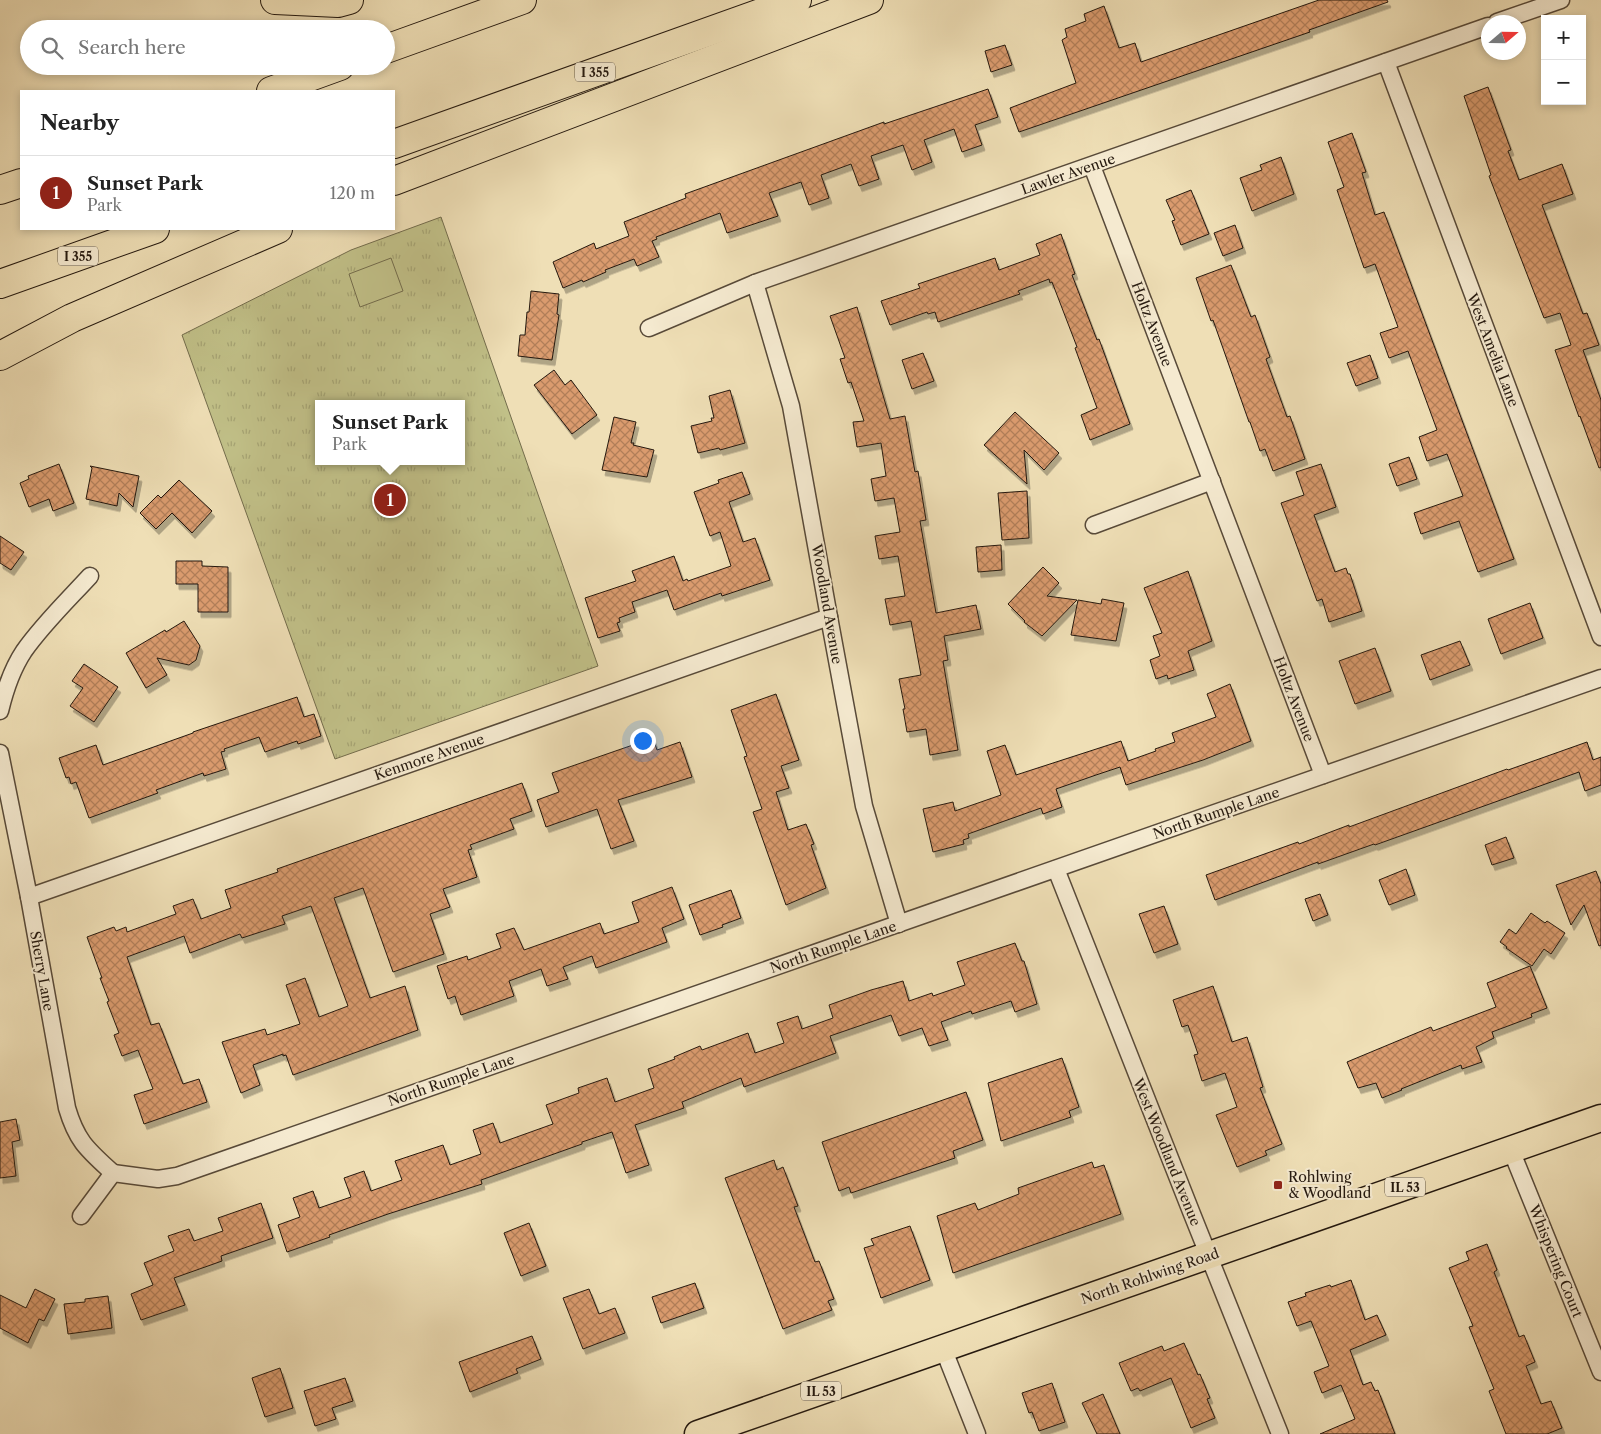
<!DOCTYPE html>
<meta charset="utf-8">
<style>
:root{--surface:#fff;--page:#f2f2f2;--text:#222;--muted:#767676;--line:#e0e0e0;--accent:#8f2418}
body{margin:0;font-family:"Libre Caslon Text",serif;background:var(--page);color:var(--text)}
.controls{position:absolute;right:15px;top:15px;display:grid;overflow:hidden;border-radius:0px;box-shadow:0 2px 8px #0003}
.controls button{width:45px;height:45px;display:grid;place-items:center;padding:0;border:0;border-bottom:1px solid var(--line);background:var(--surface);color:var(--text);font:25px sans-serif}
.compass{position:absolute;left:1481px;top:15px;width:45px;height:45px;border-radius:50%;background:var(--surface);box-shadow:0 2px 8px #0003;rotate:70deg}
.you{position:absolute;left:642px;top:740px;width:18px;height:18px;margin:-12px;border:4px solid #fff;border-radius:50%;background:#1a73e8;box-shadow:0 0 0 8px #1a73e833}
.badge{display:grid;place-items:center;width:32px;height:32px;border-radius:50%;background:var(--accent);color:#fff;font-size:16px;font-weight:700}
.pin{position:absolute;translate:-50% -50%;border:2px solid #fff;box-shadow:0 1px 5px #0006}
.popup{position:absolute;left:315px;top:400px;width:150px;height:65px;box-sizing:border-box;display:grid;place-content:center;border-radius:0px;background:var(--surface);filter:drop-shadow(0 1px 4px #0005);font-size:16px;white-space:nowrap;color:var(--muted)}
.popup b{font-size:19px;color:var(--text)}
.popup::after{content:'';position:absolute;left:50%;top:100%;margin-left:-10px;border:10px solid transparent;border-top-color:var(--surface)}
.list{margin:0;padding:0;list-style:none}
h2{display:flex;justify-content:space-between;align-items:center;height:65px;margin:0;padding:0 20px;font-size:21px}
h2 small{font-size:16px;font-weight:400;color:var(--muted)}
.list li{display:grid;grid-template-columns:32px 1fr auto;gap:15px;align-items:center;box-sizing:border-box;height:75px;padding:0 20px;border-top:1px solid var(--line)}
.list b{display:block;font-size:19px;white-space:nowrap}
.list p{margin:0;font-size:16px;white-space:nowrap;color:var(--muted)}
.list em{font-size:16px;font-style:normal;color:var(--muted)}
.icon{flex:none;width:28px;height:28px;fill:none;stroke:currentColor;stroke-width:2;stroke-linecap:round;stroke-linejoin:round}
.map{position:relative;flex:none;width:1601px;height:1434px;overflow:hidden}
.search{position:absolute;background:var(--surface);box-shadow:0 2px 8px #0003;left:20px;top:20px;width:375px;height:55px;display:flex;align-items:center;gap:12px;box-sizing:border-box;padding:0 18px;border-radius:28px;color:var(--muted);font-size:19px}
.panel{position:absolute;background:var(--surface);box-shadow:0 2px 8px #0003;left:20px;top:90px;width:375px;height:140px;border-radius:0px}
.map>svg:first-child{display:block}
.grass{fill:url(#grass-tufts);stroke:#736c4c;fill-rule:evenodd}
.pitch{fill:#c1c088;stroke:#736c4c}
.building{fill:url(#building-cross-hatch);stroke:#25190f;filter:url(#shadow)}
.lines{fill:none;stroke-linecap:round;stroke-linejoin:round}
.minor-casing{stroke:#584a39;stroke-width:19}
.primary-casing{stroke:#25190f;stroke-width:29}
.motorway-casing{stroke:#25190f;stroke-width:30}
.minor{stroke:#f5ead0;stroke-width:16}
.primary{stroke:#efdfb6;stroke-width:26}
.motorway{stroke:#efdfb6;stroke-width:28}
.poi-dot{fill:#8f2418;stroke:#f5ead0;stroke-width:2}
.labels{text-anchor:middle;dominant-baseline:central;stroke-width:4;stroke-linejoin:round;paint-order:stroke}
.shield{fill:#f5ead0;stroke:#635849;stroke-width:1}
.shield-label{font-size:12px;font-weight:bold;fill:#25190f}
.street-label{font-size:14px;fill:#25190f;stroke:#f5ead0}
.poi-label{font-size:14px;fill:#25190f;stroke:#f5ead0;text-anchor:start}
</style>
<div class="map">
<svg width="1601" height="1434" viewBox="0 0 1601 1434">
<defs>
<pattern id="grass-tufts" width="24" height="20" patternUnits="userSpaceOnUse" patternTransform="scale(1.25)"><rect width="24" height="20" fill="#c1c088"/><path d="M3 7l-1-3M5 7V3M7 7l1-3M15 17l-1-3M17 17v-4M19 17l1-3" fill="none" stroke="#a6a474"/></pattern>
<pattern id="building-cross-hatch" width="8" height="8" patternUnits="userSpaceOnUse" patternTransform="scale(1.25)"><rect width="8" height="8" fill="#da9b6e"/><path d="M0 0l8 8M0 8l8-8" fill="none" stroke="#b17e59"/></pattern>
<filter id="shadow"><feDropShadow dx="3" dy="5.5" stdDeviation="0" flood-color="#0004"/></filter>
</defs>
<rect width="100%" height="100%" fill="#efdfb6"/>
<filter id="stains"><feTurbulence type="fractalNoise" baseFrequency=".004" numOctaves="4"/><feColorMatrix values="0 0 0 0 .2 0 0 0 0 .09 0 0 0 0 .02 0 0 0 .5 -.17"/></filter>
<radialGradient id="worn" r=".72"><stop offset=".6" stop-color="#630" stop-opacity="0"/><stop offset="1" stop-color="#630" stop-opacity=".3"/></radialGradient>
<!-- grass -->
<path class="grass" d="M441,217L598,666L335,759L182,335L351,250ZM319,404H461V461H319Z"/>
<!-- pitch -->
<path class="pitch" d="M391,258L403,291L360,307L349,274Z"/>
<!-- building -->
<g class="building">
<path d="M1319,0H1387L1388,2L1309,30L1310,32L1019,132L1010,108L1076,83L1062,40L1067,37L1065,29L1086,21L1084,14L1104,6L1119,48L1135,43L1141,62Z"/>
<path d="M1005,45L1012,65L991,72L985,51Z"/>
<path d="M1488,87L1511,150L1508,151L1519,180L1562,164L1573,194L1542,205L1583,314L1587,313L1599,345L1583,350L1601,400V467L1599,468L1580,416L1579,417L1555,350L1571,345L1560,313L1544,318L1489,176L1491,175L1464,96Z"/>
<path d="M988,89L998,117L975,125L982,145L962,152L954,129L924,140L932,162L912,170L903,145L871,156L879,179L859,186L851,164L821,175L829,198L809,205L801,182L769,193L778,216L727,233L720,213L656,237L657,239L652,241L659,257L637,266L634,259L605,270L606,272L583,282L582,280L563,288L553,262L594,243L596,249L629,236L624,222L686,198L685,194L884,122V124Z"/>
<path d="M1352,133L1366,172L1362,173L1375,215L1384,212L1514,559L1478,572L1459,521L1421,534L1414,513L1463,496L1447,454L1427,461L1419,437L1437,430L1408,351L1389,358L1380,333L1398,327L1375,264L1364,268L1337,190L1344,187L1328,142Z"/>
<path d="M1281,157L1294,194L1252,211L1240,178L1262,170L1260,165Z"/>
<path d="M1191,190L1209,234L1181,245L1172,221L1175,220L1166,200Z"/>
<path d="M1235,225L1243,248L1223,256L1214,233Z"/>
<path d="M1061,234L1075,274L1072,275L1097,340L1099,339L1130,424L1090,440L1081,415L1097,408L1075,348L1077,347L1052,282L1050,283L1049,279L1018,291L1020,294L938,322L935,312L928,314L927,312L890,325L881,301L920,288L918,284L995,258L999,270L1040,255L1036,244Z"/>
<path d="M1231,265L1251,317L1255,315L1270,357L1266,359L1287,417L1290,416L1305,459L1273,471L1265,449L1260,451L1250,422H1249L1213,320L1211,321L1196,278Z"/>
<path d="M531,291L559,294L557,314L559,315L552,360L518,356L520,335H525L527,312H529Z"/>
<path d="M857,307L890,419L905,416L915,472L918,471L926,520L920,521L936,613L976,605L981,629L944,636L948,660L943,661L958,750L930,755L926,729L907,732L903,709H905L899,679L921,675L911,621L890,625L885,599L905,596L898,556L879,559L875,536L900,532L894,498L875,501L871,479L886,476L881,443L857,447L853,422L864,421L851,382L848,383L840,359L845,358L830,316Z"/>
<path d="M923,353L934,381L912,389L902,360Z"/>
<path d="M1370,355L1378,378L1356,386L1347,363Z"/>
<path d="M554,370L565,385L571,380L597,415L572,434L534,385Z"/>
<path d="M730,390L745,443L720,450L719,448L698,453L691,426L712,421L711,418H714L709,396Z"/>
<path d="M1015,412L1059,453L1044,470L1024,450L1027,484L984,445Z"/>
<path d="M614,417L636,422L631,443H634L633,445L654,450L647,477L602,470Z"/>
<path d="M1409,457L1417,479L1397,486L1389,464Z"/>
<path d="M59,464L74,503L53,511L49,499L29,507L20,483L29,479L28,476Z"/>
<path d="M1321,464L1336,507L1314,515L1335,572L1346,568L1348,574H1350L1362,611L1329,622L1322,599L1317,601L1281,503L1304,495L1296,472Z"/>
<path d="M90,466L139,476L133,507L119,493L117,506L86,499L92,468Z"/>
<path d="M742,472L750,494L729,502L743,542L755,538L770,580L722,596L721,593L674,610L667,590L632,602L635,612L619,618L620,622L617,623L620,631L598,638L585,598L636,581L632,571L674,556L683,581L687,579L688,581L731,566L720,532L710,536L694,492L719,483L718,480Z"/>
<path d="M179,480L212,511L192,533L172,513L156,529L140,513L158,495L161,498Z"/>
<path d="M1027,491L1029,538L1002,540L998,493Z"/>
<path d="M0,536L24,552L11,570L0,563Z"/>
<path d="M1001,545L1002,570L978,572L976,547Z"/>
<path d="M176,561H202V566L228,567V612H198V584H176Z"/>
<path d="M1043,567L1059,583L1047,596L1077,600L1042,636L1024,622L1025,621L1008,604Z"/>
<path d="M1188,571L1212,641L1188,651L1194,670L1168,679L1167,675L1156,679L1150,660L1160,656L1153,636L1162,633L1144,588Z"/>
<path d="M1102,599L1124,603L1116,641L1071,635L1078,600L1101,604Z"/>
<path d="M1530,603L1543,638L1501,654L1488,619Z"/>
<path d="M184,621L200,646L196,660L189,665L157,658L167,675L146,688L126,653L165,630L166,632Z"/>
<path d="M1460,641L1470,665L1430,680L1421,655Z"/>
<path d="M1375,648L1391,691L1355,704L1339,661Z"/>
<path d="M84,664L118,687L94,722L70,706L83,688L72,681Z"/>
<path d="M1230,684L1251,741L1203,760L1126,785L1120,767L1096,775L1056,789L1062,807L1043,814L1041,808L968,834L969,838L963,840L964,844L933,852L923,809L953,802L955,811L1001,795L987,751L1005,745L1016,775L1121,741L1128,761L1156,751L1155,749L1175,742L1172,733L1216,717L1207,694Z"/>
<path d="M776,694L799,760L781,766L789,788L776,792L788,830L806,824L814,844L811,845L826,888L786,905L753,812L762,809L744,757L747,756L731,710Z"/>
<path d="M297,697L304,717L314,714L321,736L298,744L297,741L265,752L259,737L224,749L225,751L221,752L226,769L204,776L203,773L156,790L158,793L89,818L76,782L71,784L69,777L66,778L59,758L96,745L103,765L193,733V732Z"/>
<path d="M653,738L657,750L680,742L692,777L618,800L634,841L611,849L597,809L546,827L537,800L559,792L552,773Z"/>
<path d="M1587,742L1593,760L1601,757V785L1585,791L1579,772L1375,845L1374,844L1318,864V862L1215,900L1206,875L1298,842L1299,844L1349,825V827L1507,769L1508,770Z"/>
<path d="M522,783L532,811L510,819L514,829L470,845L472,849L468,850L477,877L443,889L450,907L430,914L444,954L393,972L363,888L334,898L370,998L405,986L418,1030L293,1075L286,1055L283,1056V1054L253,1065L260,1085L241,1093L222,1042L265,1029L267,1035L300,1024L286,985L305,978L319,1017L348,1006L311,906L282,916L285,924L242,938L240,934L190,953L184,936L127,957L151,1025L159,1023L183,1084L199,1079L207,1102L144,1124L134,1095L153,1089L138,1050L122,1056L114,1035L119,1033L107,1002L109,1001L100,978H102L87,937L114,927L116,931L126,927L127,932L176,914L173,906L193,899L201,919L231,908L225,890L278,872L277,869Z"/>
<path d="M1506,837L1514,858L1492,865L1485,845Z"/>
<path d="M1406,869L1415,895L1389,905L1379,880Z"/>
<path d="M1596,871L1601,884V945L1599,946L1584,905L1571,925L1556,885Z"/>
<path d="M672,887L684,919L662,928L667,942L596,968L592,956L563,967L568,979L547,986L541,969L509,981L514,996L461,1015L455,996L448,999L437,966L467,956L468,960L501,948L496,934L514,928L524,950L600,923L604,934L639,922L632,902Z"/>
<path d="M731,890L741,918L722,925L723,927L700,935L689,905Z"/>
<path d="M1320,894L1328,915L1313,921L1305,899Z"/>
<path d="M1164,906L1178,944L1154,953L1139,914Z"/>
<path d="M1531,913L1545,923L1547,921L1565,933L1551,954L1544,949L1532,966L1506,948L1507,947L1500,942L1509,929L1516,934Z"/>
<path d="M1015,943L1022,961H1024L1037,1004L1015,1012L1011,1001L972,1014L971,1011L941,1022L948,1040L929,1046L922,1028L899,1036L891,1015L830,1036L836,1053L744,1087L741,1078L682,1102L684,1108L635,1125L649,1165L626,1173L612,1132L582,1142V1144L481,1180L482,1184L388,1214L329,1235L330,1237L287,1252L278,1225L300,1217L293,1198L313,1191L319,1208L351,1197L344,1178L364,1171L371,1191L402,1180L395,1161L443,1145L450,1165L481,1154L473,1130L493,1123L500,1143L553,1124L546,1105L579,1093L578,1088L607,1078L615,1102L654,1088L648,1069L675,1059L674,1057L700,1046L702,1050L748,1033L755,1053L784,1043L777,1023L798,1016L802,1029L833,1018L829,1005L871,990L903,981L909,1001L932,993L933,996L965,985L957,962Z"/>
<path d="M1530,966L1547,1008L1531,1014L1532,1017L1492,1032L1494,1038L1476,1047L1482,1062L1462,1069L1461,1065L1401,1089L1402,1090L1382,1098L1376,1083L1358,1088L1347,1062L1431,1027L1433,1031L1496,1007L1487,983Z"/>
<path d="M1213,986L1232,1042L1247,1037L1263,1087L1260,1088L1282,1144L1265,1151L1267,1155L1237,1167L1216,1115L1237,1107L1225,1073L1202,1081L1194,1055L1198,1054L1188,1025L1182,1027L1173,1000Z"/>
<path d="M1062,1058L1079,1107L1069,1111L1071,1117L1001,1141L988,1083Z"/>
<path d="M966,1092L983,1140L953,1151L955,1158L851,1193L849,1187L839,1191L822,1142Z"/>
<path d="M16,1119L20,1140L12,1142L16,1176L0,1178V1122Z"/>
<path d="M774,1160L777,1170L783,1167L798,1206L794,1207L815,1262L819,1261L834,1299L828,1301L832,1310L783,1329L725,1178Z"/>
<path d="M1092,1162L1094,1168L1104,1165L1121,1214L953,1273L937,1216L975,1203L978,1210L1019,1194L1018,1188Z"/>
<path d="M261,1203L273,1238L221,1256L222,1261L174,1278L185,1305L141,1320L131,1294L153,1285L144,1263L174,1251L168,1236L189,1229L194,1241L223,1231L218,1218Z"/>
<path d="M529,1223L546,1266L521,1276L504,1233Z"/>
<path d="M910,1226L930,1280L881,1298L864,1248L874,1245L871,1239Z"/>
<path d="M1487,1244L1497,1270L1494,1272L1519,1337L1524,1335L1535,1362L1526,1366L1541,1404L1551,1401L1562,1428L1547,1434H1506L1489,1391L1494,1389L1469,1327L1473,1326L1449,1268L1469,1260L1466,1252Z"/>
<path d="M1351,1280L1365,1320L1377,1315L1386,1335L1350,1350L1363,1385L1371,1382L1375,1391L1378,1390L1395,1434H1320L1355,1419L1341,1385L1322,1393L1314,1372L1329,1366L1311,1321L1297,1326L1288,1302L1306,1296L1305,1293L1330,1285L1331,1287Z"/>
<path d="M695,1283L704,1308L661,1323L652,1297Z"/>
<path d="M35,1289L55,1299L44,1321L39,1319L28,1343L0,1328V1295L26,1308Z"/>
<path d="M589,1289L599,1314L615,1308L625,1333L583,1349L563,1298Z"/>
<path d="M108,1296L112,1328L68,1334L64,1304L85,1302V1299Z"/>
<path d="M532,1336L541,1359L516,1369L518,1373L470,1392L459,1362Z"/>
<path d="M1184,1343L1198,1375L1200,1374L1210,1398L1207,1399L1215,1418L1191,1428L1171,1378L1140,1391L1138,1388L1131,1391L1119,1363L1162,1346L1164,1351Z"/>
<path d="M280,1368L293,1408L265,1417L252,1378Z"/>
<path d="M345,1378L353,1401L332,1408L336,1419L315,1426L304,1391Z"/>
<path d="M1052,1383L1065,1422L1039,1431L1032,1412L1029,1413L1022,1393Z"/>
<path d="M1103,1394L1120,1434H1097L1082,1403Z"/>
</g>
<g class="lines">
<defs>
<g id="minor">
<path d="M1497,22L1561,0"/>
<path d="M1386,62L1601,637"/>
<path d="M1092,166L1323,775"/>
<path d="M755,283L791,406L829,617L864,806L899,924"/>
<path d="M649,328L755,283L1488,26"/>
<path d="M1094,525L1212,481"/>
<path d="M0,711C5,690 12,669 24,651C43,624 68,600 90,576"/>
<path d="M0,753L29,897L67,1108C77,1142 88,1150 113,1173"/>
<path d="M1056,869L1192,1214L1280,1434"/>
<path d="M29,897L829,617"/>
<path d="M1511,1150L1601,1372"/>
<path d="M81,1216L113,1173L158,1179L177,1176L1601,678"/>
<path d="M943,1348L977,1434"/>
</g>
<path id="primary" d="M698,1434L1601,1118"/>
<g id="motorway">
<path d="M275,0L338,3L349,0"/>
<path d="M386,49L522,0"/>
<path d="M271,91L340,66"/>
<path d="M394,144L797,0"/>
<path d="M394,181L869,0"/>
<path d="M0,190L21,183"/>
<path d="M0,284L155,229"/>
<path d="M0,356L72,318L278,229"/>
</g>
</defs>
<!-- minor casing -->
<use href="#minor" class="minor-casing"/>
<!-- primary casing -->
<use href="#primary" class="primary-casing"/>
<!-- motorway casing -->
<use href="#motorway" class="motorway-casing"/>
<!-- minor -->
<use href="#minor" class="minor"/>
<!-- primary -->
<use href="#primary" class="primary"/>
<!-- motorway -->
<use href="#motorway" class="motorway"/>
</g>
<!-- markers -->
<rect class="poi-dot" x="1273" y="1180" width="10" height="10" rx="2.5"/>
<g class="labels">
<!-- shield labels -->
<g class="shield">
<rect x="575" y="62.5" width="40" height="19" rx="4"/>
<rect x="58" y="246.5" width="40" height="19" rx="4"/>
<rect x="1385" y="1177.5" width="40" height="19" rx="4"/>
<rect x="801" y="1381.5" width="40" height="19" rx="4"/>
</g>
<g class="shield-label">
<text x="595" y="72">I 355</text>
<text x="78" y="256">I 355</text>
<text x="1405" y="1187">IL 53</text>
<text x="821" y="1391">IL 53</text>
</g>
<!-- street labels -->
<g class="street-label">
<text transform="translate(1068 174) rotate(-19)">Lawler Avenue</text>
<text transform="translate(1152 324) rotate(69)">Holtz Avenue</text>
<text transform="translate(1493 350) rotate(69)">West Amelia Lane</text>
<text transform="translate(827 604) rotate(80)">Woodland Avenue</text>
<text transform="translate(1294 699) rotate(69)">Holtz Avenue</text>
<text transform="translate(429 757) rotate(-19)">Kenmore Avenue</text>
<text transform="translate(1216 813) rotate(-19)">North Rumple Lane</text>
<text transform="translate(833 947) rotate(-19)">North Rumple Lane</text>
<text transform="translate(42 971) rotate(80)">Sherry Lane</text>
<text transform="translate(451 1080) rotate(-19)">North Rumple Lane</text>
<text transform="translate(1167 1152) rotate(68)">West Woodland Avenue</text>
<text transform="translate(1556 1261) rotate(68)">Whispering Court</text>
<text transform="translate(1150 1276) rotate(-19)">North Rohlwing Road</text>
</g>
<!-- poi labels -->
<g class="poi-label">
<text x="1288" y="1177">Rohlwing<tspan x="1288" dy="16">&amp; Woodland</tspan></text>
</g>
</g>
<rect width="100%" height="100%" filter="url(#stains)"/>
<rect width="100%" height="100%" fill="url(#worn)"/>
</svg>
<div class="controls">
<button>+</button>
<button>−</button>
</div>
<svg class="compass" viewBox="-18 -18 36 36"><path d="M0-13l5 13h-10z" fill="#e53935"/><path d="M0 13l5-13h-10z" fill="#767676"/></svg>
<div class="you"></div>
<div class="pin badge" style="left:390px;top:500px">1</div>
<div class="popup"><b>Sunset Park</b>Park</div>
<div class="search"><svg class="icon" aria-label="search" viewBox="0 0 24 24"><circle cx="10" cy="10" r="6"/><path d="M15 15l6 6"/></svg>Search here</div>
<section class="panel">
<h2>Nearby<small></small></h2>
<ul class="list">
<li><span class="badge">1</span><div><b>Sunset Park</b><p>Park</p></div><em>120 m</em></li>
</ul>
</section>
</div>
